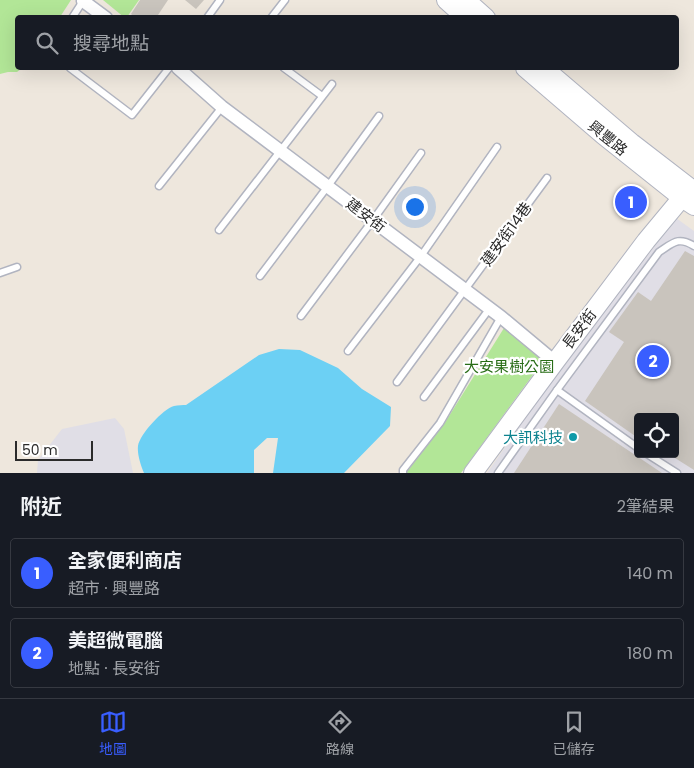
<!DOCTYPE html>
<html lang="zh-TW">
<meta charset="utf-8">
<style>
:root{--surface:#171b24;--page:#20242c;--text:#f1f3f6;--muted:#9ea1a6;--line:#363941;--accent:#395eff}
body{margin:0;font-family:Poppins,"Noto Sans TC",sans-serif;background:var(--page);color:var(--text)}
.controls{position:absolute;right:15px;bottom:15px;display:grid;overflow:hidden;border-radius:5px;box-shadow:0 5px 20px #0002}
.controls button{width:45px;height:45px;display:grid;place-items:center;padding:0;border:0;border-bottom:1px solid var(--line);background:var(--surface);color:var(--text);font:25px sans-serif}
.scale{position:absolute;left:15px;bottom:12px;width:78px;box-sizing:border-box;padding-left:5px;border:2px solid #2b2b2b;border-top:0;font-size:14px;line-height:18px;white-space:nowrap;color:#2b2b2b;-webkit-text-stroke:4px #fff;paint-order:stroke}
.you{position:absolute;left:414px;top:206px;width:18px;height:18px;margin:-12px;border:4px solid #fff;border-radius:50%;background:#1a73e8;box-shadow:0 0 0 8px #1a73e833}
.badge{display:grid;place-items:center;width:32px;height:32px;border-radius:50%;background:var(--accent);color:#fff;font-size:16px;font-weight:700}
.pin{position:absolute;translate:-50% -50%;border:2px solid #fff;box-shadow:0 1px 5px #0006}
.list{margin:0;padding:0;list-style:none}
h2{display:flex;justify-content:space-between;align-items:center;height:65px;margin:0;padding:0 20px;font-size:21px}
h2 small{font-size:16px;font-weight:400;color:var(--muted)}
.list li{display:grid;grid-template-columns:32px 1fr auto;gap:15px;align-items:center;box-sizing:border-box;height:70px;margin:0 10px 10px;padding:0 10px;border:1px solid var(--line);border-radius:5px}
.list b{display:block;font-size:19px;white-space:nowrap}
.list p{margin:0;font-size:16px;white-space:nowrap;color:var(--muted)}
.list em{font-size:16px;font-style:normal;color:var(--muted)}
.icon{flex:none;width:28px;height:28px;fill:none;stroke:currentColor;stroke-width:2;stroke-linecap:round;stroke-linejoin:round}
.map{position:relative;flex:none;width:694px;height:473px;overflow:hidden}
.search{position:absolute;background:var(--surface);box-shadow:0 5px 20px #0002;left:15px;right:15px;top:15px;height:55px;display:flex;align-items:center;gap:12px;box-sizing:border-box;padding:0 18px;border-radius:5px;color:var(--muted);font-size:19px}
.sheet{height:225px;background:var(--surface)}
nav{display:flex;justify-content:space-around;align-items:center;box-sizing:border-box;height:70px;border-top:1px solid var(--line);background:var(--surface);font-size:14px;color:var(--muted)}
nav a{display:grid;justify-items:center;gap:2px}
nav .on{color:var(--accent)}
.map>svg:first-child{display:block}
.industrial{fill:#e0dee6;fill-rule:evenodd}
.green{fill:#b2e697}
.water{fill:#6cd0f4}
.building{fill:#c9c4bd}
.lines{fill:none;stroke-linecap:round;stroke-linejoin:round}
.lane-casing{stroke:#b1b4c0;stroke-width:9}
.street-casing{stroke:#b1b4c0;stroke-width:15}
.secondary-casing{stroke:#b1b4c0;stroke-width:20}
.lane{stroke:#fff;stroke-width:6}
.street{stroke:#fff;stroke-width:12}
.secondary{stroke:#fff;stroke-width:18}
.culture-dot{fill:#0f9aa8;stroke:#fff;stroke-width:2}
.labels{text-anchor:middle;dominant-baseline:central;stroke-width:4.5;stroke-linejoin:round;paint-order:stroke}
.street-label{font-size:15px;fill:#2b2b2b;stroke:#fff}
.park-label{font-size:15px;fill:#296d17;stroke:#fff}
.culture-label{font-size:15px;fill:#0d838f;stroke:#fff;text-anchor:end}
</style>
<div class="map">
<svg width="694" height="473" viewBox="0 0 694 473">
<rect width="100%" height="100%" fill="#eee7dd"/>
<!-- industrial -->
<g class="industrial">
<path d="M676,218L694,231V473H487L550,383ZM638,417H675V454H638Z"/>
<path d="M115,418L124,429L133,473H37L38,460L62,429Z"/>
</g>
<!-- green -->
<g class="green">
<path d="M0,0H71L60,17L18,18V68H22L17,72H8L0,74Z"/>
<path d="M103,0H139L127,17L125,18Z"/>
<path d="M504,328L543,361L461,473H406L444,424Z"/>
</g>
<!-- water -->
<path class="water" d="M279,349L300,350L338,368L362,389L391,407L390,426L344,473H273L278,438H267L254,450V473H144C141,466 137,454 138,446C140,434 163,409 174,406C178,405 183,405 186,405L259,355Z"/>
<!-- building -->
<g class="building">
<path d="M140,0H168L156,18H135L131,14Z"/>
<path d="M185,0H204L196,9Z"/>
<path d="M626,187L647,203L636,218L615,202Z"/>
<path d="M685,251L694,256V470L675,458V417H638V438L585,401L624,342L609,332L638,292L651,301Z"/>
<path d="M559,404L662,473H514Z"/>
</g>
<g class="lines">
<defs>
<g id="lane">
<path d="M72,18L83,1"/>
<path d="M207,18L220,0"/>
<path d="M271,18L285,0"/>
<path d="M70,68L132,115L169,68"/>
<path d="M284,68L322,96"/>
<path d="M159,186L222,107"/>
<path d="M219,230L332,84"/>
<path d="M0,273L17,267"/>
<path d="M260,276L328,186L379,116"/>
<path d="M301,316L373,220L421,153"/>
<path d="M348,351L421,256L497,147"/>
<path d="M397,382L547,178"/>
<path d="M557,390L638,448"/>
<path d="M424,397L490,308"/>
<path d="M647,454L677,473"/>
<path d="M403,473V470L440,423L501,317"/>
<path d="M498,473L557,390L659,252C673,243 678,236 694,246"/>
</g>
<g id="street">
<path d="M83,1L106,18"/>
<path d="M178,68L222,107L501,317L555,362"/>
</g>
<g id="secondary">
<path d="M446,0L466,18"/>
<path d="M466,0L486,18"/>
<path d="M525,68L603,135L682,198L694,206"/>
<path d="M544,68L632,143L694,191"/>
<path d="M473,473L555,362L646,241L690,188"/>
</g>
</defs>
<!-- lane casing -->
<use href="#lane" class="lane-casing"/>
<!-- street casing -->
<use href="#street" class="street-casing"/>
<!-- secondary casing -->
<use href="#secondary" class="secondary-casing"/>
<!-- lane -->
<use href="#lane" class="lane"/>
<!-- street -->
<use href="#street" class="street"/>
<!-- secondary -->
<use href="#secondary" class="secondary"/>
</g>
<!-- markers -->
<circle class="culture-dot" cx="573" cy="437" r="5"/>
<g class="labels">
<!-- street labels -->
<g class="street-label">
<text transform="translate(608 138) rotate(39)">興豐路</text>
<text transform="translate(366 215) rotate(37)">建安街</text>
<text transform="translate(506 234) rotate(-54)">建安街14巷</text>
<text transform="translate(579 329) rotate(-53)">長安街</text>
</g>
<!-- park labels -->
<g class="park-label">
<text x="509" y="366">大安果樹公園</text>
</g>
<!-- culture labels -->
<g class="culture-label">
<text x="563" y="437">大訊科技</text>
</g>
</g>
</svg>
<div class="controls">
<button><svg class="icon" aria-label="locate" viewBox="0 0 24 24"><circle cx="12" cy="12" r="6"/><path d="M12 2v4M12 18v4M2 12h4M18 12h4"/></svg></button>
</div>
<div class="scale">50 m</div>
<div class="you"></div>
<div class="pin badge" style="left:631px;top:202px">1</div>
<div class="pin badge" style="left:653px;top:361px">2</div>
<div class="search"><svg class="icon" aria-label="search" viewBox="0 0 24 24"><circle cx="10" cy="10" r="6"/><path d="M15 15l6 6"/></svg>搜尋地點</div>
</div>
<section class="sheet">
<h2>附近<small>2筆結果</small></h2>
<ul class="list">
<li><span class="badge">1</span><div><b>全家便利商店</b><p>超市 · 興豐路</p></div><em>140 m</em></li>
<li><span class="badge">2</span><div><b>美超微電腦</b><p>地點 · 長安街</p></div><em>180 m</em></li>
</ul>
</section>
<nav>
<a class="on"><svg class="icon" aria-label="map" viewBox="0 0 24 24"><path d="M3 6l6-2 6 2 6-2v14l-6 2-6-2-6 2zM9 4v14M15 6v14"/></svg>地圖</a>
<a><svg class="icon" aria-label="directions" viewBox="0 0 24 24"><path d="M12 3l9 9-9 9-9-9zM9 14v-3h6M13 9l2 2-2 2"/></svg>路線</a>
<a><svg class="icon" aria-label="saved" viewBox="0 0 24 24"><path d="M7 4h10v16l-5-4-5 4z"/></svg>已儲存</a>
</nav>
